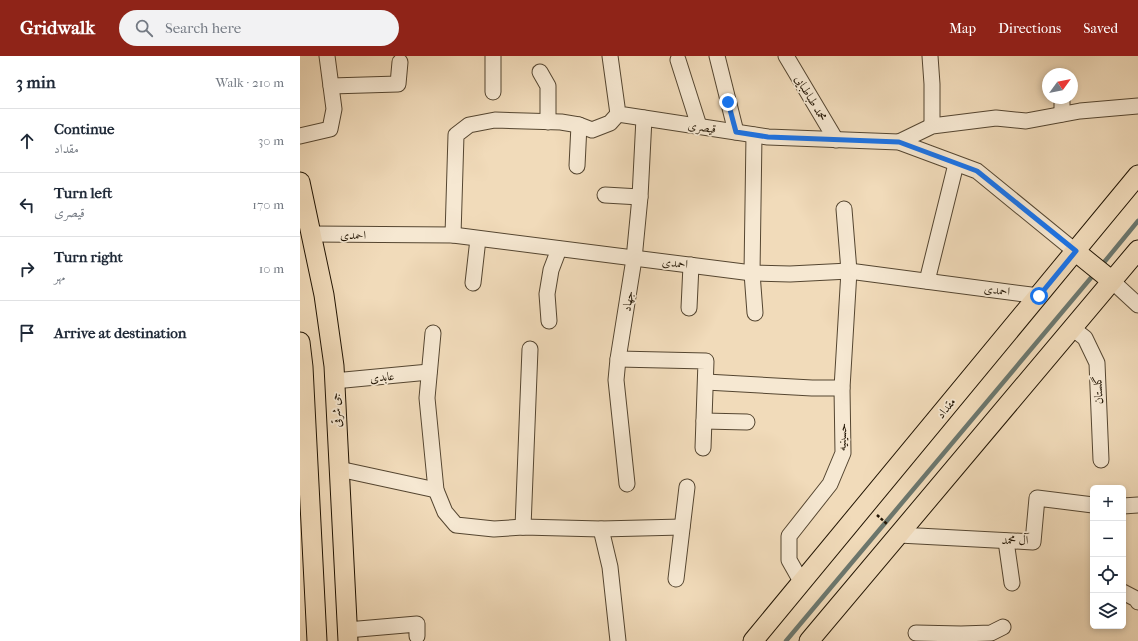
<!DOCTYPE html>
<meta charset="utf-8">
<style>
:root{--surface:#fff;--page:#f2f2f3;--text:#1f2937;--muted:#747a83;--line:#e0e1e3;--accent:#8f2418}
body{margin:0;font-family:"IM FELL French Canon",Amiri,serif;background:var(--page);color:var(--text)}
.controls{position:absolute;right:12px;bottom:12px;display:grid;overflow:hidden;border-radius:6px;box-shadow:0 2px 6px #0003}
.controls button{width:36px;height:36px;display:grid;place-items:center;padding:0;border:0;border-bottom:1px solid var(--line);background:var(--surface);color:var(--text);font:20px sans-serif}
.compass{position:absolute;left:742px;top:12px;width:36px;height:36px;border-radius:50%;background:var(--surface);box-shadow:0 2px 6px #0003;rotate:57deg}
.stop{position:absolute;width:12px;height:12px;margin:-9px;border:3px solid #1a73e8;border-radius:50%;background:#fff}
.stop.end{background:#1a73e8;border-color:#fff;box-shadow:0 1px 4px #0008}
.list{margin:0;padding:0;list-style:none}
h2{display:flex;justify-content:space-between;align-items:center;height:52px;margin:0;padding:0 16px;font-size:17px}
h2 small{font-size:13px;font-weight:400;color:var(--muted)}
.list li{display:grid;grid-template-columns:26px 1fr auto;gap:12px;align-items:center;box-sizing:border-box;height:64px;padding:0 16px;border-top:1px solid var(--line)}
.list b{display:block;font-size:15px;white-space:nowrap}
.list p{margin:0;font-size:13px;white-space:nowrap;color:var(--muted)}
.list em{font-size:13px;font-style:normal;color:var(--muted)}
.icon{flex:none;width:22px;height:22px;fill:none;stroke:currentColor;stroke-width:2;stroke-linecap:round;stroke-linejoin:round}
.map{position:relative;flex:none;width:838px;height:585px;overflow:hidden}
header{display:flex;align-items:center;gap:24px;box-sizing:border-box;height:56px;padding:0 20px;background:var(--accent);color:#fff}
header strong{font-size:19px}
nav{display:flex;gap:22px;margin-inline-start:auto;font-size:14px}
.search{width:280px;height:36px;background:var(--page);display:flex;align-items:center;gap:10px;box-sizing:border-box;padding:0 14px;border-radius:22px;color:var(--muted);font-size:15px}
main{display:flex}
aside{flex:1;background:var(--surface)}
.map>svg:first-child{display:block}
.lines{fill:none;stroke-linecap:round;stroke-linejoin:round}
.stream{stroke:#6b776e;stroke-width:4.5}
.minor-casing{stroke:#554631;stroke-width:17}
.major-casing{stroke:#211403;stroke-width:21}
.path{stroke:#211403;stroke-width:2.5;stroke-dasharray:3 2;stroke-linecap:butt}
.minor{stroke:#f6e8d2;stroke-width:15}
.major{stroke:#f1dbba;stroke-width:19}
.route{stroke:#1a73e8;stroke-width:5}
.labels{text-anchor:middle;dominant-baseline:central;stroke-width:3.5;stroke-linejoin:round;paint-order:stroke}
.street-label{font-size:12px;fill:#211403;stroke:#f6e8d2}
</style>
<header>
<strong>Gridwalk</strong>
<div class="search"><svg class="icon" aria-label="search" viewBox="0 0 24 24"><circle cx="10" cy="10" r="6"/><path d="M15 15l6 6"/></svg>Search here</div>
<nav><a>Map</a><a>Directions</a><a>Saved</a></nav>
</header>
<main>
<aside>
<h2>3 min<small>Walk · 210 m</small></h2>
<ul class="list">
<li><svg class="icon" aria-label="ahead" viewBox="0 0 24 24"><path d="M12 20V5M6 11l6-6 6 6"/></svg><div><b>Continue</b><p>مقداد</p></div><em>30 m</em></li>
<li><svg class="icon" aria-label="left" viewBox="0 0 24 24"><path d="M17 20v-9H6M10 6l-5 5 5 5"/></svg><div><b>Turn left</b><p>قیصری</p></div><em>170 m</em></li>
<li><svg class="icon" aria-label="right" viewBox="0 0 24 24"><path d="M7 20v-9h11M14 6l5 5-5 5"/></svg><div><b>Turn right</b><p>مهر</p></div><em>10 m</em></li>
<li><svg class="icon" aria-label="arrive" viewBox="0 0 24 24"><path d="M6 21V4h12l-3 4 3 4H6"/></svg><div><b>Arrive at destination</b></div></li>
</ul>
</aside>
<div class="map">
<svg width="838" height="585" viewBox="0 0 838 585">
<rect width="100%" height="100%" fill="#f1dbba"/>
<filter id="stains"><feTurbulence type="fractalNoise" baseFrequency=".005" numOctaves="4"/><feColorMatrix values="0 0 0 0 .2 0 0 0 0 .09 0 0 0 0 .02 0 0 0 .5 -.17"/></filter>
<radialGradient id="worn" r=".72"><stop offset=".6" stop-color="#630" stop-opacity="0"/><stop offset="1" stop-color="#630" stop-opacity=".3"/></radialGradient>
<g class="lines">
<!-- stream -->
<g class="stream">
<path d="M801,210L838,165"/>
<path d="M486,585L795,217"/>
</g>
<defs>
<g id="minor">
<path d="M193,0V36"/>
<path d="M310,0L318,58L468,81L599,86L677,115L775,195"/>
<path d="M417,0L436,76"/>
<path d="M486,0L536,84"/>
<path d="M630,0L632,28V70"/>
<path d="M378,4L399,70"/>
<path d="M240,16L248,30V66"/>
<path d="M31,30L98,28L100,6"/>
<path d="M762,58V42"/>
<path d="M454,79L452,217L455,257"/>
<path d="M0,80L30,73L34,53L27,0"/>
<path d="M599,86L632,70L696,62L726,65L780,55L838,50"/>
<path d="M277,110L279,69"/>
<path d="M305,139L340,141"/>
<path d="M11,178L153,179L452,217L490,218L549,215L739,240"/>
<path d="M153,179L156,79L169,69L195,64L261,66L279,69L292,74L310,67L318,58"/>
<path d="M627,225L656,108"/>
<path d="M812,225L838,249"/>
<path d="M173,227L178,183"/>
<path d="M389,252L391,209"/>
<path d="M249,265L247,238L251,214L259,193"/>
<path d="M772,272L785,282L797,307L801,404"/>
<path d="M133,277L127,342L136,434L145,456L156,469L194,473L223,471L301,473L382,471"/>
<path d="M318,303L406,305L403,392"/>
<path d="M34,325L129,316"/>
<path d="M406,326L512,332H542"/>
<path d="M404,365L447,366"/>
<path d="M39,413L136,434"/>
<path d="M327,428L316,324L318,303L334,203L340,141L344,62"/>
<path d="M823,450L838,449"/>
<path d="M223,471L230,293"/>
<path d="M301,473L310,511L318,585"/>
<path d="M599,479L733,486L737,442L793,449"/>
<path d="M706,485L712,527"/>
<path d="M376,523L387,431"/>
<path d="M502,527L489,504V480L530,428L543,397L542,332L549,215L544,153"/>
<path d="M823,536L838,544V546"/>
<path d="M47,574L117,568V580"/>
<path d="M616,577L661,578L691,577L703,571"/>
</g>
<g id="major">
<path d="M0,126L24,239L34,310L48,585"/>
<path d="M775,195L812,225"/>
<path d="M0,286L3,311L17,585"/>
<path d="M453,585L838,119"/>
<path d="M509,585L838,194"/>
</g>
</defs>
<!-- minor casing -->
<use href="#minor" class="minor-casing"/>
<!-- major casing -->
<use href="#major" class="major-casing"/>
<!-- path -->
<path class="path" d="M577,459L587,468"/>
<!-- minor -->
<use href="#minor" class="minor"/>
<!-- major -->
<use href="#major" class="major"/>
</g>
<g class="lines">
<!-- route -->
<path class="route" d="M428,46L436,76L468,81L599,86L677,115L776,195L739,240"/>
</g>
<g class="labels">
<!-- street labels -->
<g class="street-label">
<text transform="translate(511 42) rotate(59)">محمد طباطبایی</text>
<text transform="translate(402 71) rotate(9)">قیصری</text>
<text x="53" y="179">احمدی</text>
<text transform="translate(375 207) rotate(6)">احمدی</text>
<text transform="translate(697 234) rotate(7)">احمدی</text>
<text transform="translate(328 245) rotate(-80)">جهاد</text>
<text transform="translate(82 321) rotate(-6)">عابدی</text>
<text transform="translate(798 334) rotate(-93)">گلستان</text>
<text transform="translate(646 352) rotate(-51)">مقداد</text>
<text transform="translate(36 354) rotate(-93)">جی شرقی</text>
<text transform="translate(542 381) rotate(-88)">حسینیه</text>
<text x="715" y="484">آل محمد</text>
</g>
</g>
<rect width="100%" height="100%" filter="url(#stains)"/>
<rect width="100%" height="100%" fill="url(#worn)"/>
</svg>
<div class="controls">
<button>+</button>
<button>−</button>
<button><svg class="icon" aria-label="locate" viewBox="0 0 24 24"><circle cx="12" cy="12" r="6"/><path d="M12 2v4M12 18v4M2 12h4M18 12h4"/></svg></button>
<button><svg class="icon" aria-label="layers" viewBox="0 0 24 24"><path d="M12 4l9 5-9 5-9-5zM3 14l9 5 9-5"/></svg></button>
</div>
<svg class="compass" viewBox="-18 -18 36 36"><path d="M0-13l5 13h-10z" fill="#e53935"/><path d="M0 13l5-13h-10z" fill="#747a83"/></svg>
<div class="stop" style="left:739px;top:240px"></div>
<div class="stop end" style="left:428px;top:46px"></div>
</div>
</main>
